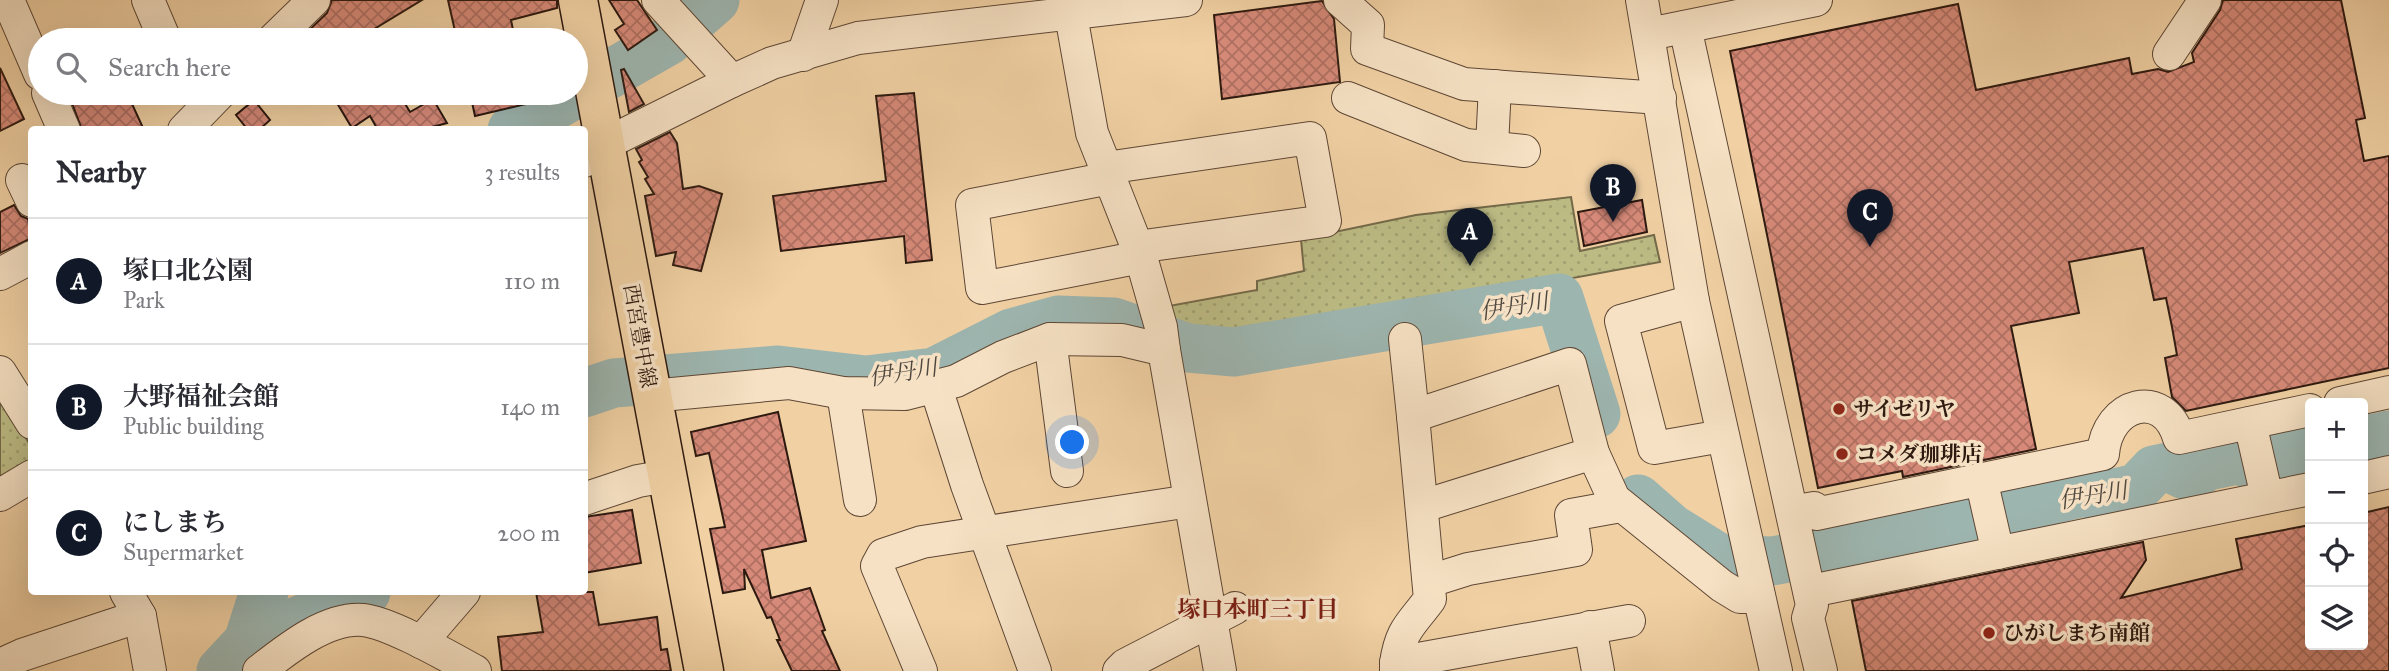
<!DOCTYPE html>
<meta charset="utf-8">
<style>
:root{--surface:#fff;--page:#f7f7f7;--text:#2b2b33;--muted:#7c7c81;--line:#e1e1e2;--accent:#111827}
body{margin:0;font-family:"IM FELL Great Primer","Noto Serif JP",serif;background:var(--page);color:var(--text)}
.controls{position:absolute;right:21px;bottom:21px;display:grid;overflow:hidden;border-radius:7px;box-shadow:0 7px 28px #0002}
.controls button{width:63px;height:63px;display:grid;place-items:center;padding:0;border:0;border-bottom:2px solid var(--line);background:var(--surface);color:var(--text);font:35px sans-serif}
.you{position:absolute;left:1073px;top:443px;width:24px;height:24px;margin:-18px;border:5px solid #fff;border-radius:50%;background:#1a73e8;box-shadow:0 0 0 10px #1a73e833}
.badge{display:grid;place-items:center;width:46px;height:46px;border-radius:50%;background:var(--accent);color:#fff;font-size:23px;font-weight:700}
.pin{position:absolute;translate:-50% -58px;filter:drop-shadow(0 2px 4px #0008)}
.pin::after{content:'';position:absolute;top:37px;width:24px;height:21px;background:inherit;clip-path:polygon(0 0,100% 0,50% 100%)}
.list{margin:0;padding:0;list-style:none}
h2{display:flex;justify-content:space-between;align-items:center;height:91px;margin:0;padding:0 28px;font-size:30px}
h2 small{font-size:23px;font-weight:400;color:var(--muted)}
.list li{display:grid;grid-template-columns:46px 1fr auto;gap:21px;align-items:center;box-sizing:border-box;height:126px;padding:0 28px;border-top:2px solid var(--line)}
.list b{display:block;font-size:26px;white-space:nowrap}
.list p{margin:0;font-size:23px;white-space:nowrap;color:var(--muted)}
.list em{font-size:23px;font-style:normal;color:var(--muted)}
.icon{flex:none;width:38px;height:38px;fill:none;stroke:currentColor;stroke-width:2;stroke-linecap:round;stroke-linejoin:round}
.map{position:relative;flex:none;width:2389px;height:671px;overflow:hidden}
.search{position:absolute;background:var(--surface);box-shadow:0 7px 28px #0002;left:28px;top:28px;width:560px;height:77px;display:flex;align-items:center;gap:18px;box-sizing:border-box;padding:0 24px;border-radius:38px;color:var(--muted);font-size:26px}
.panel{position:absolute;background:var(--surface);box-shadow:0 7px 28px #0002;left:28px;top:126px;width:560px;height:469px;border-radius:7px}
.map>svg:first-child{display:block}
.park{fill:url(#park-dots);stroke:#746a4a;stroke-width:2}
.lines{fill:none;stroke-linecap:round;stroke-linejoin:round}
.river{stroke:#9db5af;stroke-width:49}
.building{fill:url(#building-cross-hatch);stroke:#2d1910;stroke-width:2}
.minor-casing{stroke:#5e4735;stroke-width:34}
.major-casing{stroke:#2d1910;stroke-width:41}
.minor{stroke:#f6e1c4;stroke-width:32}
.major{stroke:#f1d1a4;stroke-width:38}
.poi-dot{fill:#8f2418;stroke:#f6e1c4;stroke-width:2.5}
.labels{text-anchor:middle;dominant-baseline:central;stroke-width:7;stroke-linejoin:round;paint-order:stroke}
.street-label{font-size:21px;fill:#2d1910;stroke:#f6e1c4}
.poi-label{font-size:21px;font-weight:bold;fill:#2d1910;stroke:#f6e1c4;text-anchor:start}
.water-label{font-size:23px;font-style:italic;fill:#4f4840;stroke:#f6e1c4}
.neighbourhood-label{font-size:23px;font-weight:bold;fill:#7a1f14;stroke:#f6e1c4}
</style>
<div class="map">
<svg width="2389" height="671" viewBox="0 0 2389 671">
<defs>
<pattern id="park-dots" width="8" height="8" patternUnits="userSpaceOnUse" patternTransform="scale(1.75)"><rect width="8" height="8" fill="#bcbb84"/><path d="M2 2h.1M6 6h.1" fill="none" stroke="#a2a071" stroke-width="1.8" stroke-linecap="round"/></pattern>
<pattern id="building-cross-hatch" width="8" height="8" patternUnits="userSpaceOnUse" patternTransform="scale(1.75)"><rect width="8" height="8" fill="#d78a79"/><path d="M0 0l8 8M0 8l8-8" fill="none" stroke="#af7062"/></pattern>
</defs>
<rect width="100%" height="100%" fill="#f1d1a4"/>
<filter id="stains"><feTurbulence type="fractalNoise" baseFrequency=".00286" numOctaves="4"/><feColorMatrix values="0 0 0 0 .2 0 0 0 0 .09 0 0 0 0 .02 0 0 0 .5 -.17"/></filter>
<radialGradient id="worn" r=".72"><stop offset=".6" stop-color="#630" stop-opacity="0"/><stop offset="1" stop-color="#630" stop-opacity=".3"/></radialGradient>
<!-- park -->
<g class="park">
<path d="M1571,197L1580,251L1654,235L1660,262L1300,328L1206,342L1176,333L1169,306L1257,290V281L1304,271L1301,239L1416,215Z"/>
<path d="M0,396L32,448L31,465L0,484Z"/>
</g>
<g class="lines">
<!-- river -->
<g class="river">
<path d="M512,130L668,41L715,0"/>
<path d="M584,393L614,383L778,370L866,380L934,372L1011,333L1058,320L1114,322L1188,348L1234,352L1559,298L1596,414"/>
<path d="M2363,437L2367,440L2389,435"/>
<path d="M1638,499L1671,528L1721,559L1772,561L1879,542L1884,534L1923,526L1931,531L1974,523L1980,517L2089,491L2097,497L2137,488L2154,470L2168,467L2185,475L2200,471L2203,467L2242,459L2248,464L2286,456L2290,449L2310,445"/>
<path d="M248,642L366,592"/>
<path d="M221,671L248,642L264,592"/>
</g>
</g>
<!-- building -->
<g class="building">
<path d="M332,0H422L356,40H304L301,38L327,13Z"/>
<path d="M448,0H557V8L511,20L515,40H457Z"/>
<path d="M609,0H637L657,30L628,50L615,30L624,24Z"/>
<path d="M2223,0H2341L2365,118L2356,120L2364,161L2389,156V368L2186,411L2172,397L2165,358L2177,355L2172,327L2166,298L2154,300L2143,248L2069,262L2079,313L2011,326L2036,449L1903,477L1902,471L1818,488L1730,51L1958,4L1976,90L2129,58L2132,74L2158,69L2168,72L2194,62L2192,53L2220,10Z"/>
<path d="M1322,1L1334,19L1340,82L1222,99L1214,15Z"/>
<path d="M0,68L24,119L0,131Z"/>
<path d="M624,69L644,104L629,112L621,70Z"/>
<path d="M74,93H127L144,130H82L72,103L77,100Z"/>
<path d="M331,93H408L401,97L410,112L433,99L447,123L421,130H378L370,116L352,128Z"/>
<path d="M470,93H538L539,101L475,116Z"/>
<path d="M914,93L932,260L906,263L904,236L781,251L773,196L886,181L876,96Z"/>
<path d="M254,100L270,120L259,130H248L236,115Z"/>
<path d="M670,132L677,143L683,189L699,186L722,194L701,271L673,265L676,252L656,256L645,196L654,194L645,179L648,177L639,162L642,160L636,149Z"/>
<path d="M1642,200L1647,232L1584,246L1578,212Z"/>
<path d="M14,205L21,216L28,219L32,238L0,253V212Z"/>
<path d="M778,412L806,541L762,550L771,598L810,588L825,630L822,631L840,671H792L777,640H780L771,617L767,618L744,569L745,589L723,593L710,529L725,527L709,453L696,456L691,432Z"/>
<path d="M2389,507V671H1866L1852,601L2143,542L2146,560L2121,598L2242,569L2236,539L2310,525V645H2363V513Z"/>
<path d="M632,510L641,563L584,573V517Z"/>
<path d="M536,592H593L599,625L657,617L661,650L667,649L671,671H502L498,637L543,632Z"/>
</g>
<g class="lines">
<defs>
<g id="minor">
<path d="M8,0L40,74"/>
<path d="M148,0L165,40"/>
<path d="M658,0L732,81"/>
<path d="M1340,0L1368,25L1367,49L1464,84L1660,98"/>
<path d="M1642,0L1693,301L1776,671"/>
<path d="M1071,15L1092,133L1141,257L982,288L972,205L1110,178"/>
<path d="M1685,27L1812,605L1808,618L1821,671"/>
<path d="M1664,31L1816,0"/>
<path d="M273,40L314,0"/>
<path d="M2169,54L2205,0"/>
<path d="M803,55L822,0"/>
<path d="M48,93L64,130"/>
<path d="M1348,98L1466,145L1524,151"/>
<path d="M184,130L220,93"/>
<path d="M1492,146L1495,86"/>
<path d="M584,161L605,144L732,81L772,63L858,38L1186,0"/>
<path d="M1106,168L1310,138L1325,221L1137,247"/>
<path d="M22,180L32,201"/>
<path d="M1141,257L1161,327L1164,350"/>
<path d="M0,274L32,257"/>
<path d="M1693,301L1621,321L1654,448L1722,436"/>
<path d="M1050,339L1067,471"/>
<path d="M1405,339L1413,416"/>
<path d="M0,372L32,423"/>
<path d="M936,388L967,485L1035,671"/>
<path d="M843,393L860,500"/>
<path d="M651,396L789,383L843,393L905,394L956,381L1003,357L1050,339L1122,340L1164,350L1220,671"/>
<path d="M2340,403L2389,392"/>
<path d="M2250,423L2267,497"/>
<path d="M2363,478L2389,472"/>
<path d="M1981,479L1998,553"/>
<path d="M0,495L32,476"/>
<path d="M584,499L638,481L667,476"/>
<path d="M1423,506L1593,453"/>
<path d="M1802,510L1814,508L1816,514L2103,454C2107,402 2164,387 2179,438L2310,410"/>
<path d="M1430,581L1468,569L1576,550L1571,515L1621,506"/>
<path d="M1816,590L2310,489"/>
<path d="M126,592L140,616L150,671"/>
<path d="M1590,627L1598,671"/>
<path d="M421,642L464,592"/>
<path d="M1396,663C1401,629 1411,625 1430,599L1413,416L1570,364L1593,453L1614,499L1722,586L1740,597H1759"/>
<path d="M0,665L22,655L140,616"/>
<path d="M259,671C286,650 326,617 363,620C391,623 449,657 475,671"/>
<path d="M921,671L877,566L883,555L922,542L1190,501"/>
<path d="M1119,671L1125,665L1235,608"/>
<path d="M1396,671V663L1629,621"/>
</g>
<path id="major" d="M578,0L704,671"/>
</defs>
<!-- minor casing -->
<use href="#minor" class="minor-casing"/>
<!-- major casing -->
<use href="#major" class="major-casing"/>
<!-- minor -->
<use href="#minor" class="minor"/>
<!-- major -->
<use href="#major" class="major"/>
</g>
<!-- markers -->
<g class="poi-dot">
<circle cx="1839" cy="409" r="7"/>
<circle cx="1842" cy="454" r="7"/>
<circle cx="1989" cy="633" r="7"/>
</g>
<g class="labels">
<!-- street labels -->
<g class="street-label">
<text transform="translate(640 336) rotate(80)">西宮豊中線</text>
</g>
<!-- poi labels -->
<g class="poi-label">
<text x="1853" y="409">サイゼリヤ</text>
<text x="1856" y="454">コメダ珈琲店</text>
<text x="2003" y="633">ひがしまち南館</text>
</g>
<!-- water labels -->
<g class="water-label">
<text transform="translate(1514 306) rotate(-9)">伊丹川</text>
<text transform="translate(903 372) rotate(-9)">伊丹川</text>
<text transform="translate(2093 495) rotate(-9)">伊丹川</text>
</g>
<!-- neighbourhood labels -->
<g class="neighbourhood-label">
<text x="1258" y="609">塚口本町三丁目</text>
</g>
</g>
<rect width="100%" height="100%" filter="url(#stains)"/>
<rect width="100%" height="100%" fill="url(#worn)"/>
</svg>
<div class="controls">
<button>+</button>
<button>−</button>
<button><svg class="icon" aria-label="locate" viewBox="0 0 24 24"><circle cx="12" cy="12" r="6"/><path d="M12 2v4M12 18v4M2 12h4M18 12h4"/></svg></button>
<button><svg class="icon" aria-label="layers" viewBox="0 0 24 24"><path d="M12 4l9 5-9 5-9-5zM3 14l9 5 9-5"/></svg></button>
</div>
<div class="you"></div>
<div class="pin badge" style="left:1470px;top:266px">A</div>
<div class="pin badge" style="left:1613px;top:222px">B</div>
<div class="pin badge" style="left:1870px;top:247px">C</div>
<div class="search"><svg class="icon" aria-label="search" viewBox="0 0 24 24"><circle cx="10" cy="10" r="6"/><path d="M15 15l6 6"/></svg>Search here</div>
<section class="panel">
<h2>Nearby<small>3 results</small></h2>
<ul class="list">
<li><span class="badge">A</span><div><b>塚口北公園</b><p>Park</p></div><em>110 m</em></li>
<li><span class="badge">B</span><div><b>大野福祉会館</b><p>Public building</p></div><em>140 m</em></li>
<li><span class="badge">C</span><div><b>にしまち</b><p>Supermarket</p></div><em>200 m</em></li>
</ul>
</section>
</div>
